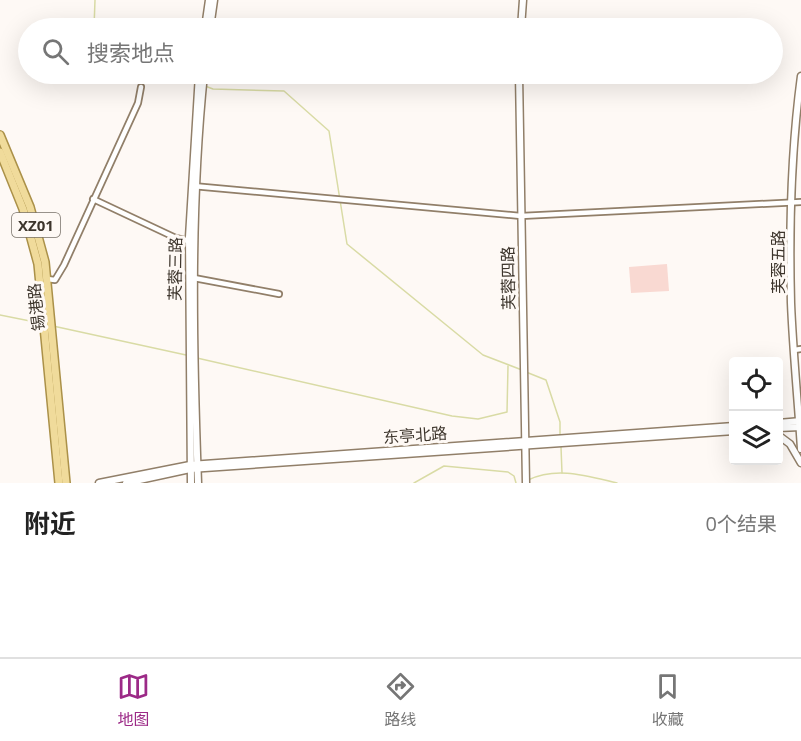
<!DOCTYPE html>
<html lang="zh">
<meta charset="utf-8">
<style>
:root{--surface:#fff;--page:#f2f2f2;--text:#222;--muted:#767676;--line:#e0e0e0;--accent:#9c2a87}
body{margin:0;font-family:"Open Sans","Noto Sans SC",sans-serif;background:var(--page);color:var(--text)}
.controls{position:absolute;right:18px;bottom:18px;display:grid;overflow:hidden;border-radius:6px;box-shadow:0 6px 24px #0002}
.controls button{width:54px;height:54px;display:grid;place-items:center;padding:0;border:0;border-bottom:2px solid var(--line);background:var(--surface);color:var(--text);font:30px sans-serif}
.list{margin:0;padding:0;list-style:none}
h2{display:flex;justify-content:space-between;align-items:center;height:78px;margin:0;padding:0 24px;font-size:26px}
h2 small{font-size:20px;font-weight:400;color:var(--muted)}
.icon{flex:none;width:33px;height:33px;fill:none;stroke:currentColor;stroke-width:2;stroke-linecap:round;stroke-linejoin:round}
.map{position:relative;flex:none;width:801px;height:483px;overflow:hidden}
.search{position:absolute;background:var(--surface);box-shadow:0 6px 24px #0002;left:18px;right:18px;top:18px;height:66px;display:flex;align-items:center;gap:15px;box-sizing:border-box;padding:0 21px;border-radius:33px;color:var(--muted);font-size:22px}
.sheet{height:174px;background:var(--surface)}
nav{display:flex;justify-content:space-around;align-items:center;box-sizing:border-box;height:84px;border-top:2px solid var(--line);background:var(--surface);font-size:16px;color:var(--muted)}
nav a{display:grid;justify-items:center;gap:3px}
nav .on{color:var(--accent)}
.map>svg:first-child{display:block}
.green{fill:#f9d9d2}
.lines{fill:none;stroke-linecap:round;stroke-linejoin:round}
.stream{stroke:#d9dba5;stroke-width:1.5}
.street-casing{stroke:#917f69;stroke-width:8}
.secondary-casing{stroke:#917f69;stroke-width:9}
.primary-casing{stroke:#ab9149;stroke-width:10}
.street{stroke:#fff;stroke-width:4.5}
.secondary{stroke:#fff;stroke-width:6}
.primary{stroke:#f0db9b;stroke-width:7}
.labels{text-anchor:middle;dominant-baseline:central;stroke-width:6;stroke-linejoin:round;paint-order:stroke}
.shield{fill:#fef9f5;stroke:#777068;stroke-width:1.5}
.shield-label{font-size:15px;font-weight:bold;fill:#3d352c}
.street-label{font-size:16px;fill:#3d352c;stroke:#fef9f5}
</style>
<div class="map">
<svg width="801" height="483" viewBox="0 0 801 483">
<rect width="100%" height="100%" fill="#fef9f5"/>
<!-- green -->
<path class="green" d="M667,264L669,291L631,293L629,267Z"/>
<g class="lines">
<!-- stream -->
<g class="stream">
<path d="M94,28L95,0"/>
<path d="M108,74C139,82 171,73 197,83"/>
<path d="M205,86L213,89L284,91L329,131L347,244L483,355L522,370"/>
<path d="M0,315L40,323"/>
<path d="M53,326L186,355"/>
<path d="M197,358L452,416L478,419L507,412L508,366"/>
<path d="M526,372L546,380L560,422V436"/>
<path d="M561,447L562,473"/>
<path d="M528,480C557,466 587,476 617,483"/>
<path d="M414,483L444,466L508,472L514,476L516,483"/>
</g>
<defs>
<g id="street">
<path d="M193,186L521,216L801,202"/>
<path d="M93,199L176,238L188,241"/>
<path d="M194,278L279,294"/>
<path d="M47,279L55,280L64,265L138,103L141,87"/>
<path d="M794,350L801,349"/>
</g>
<g id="secondary">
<path d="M205,28L209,0"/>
<path d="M210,28L214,0"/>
<path d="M521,28L523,0"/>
<path d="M519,74L526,483"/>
<path d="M801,76C791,151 789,228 791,303C793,352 798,401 801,449"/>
<path d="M778,423L801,421"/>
<path d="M778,428L801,427"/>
<path d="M778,435L790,444L801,463"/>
<path d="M99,483L190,465L734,426"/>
<path d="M126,483L190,469L734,431"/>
<path d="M191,483L189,237L199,74"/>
<path d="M198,483C193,346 190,210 204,74"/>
</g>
<g id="primary">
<path d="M0,135L30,207L45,262L66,483"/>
<path d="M0,152L23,209L38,264L59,483"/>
</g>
</defs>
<!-- street casing -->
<use href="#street" class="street-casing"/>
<!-- secondary casing -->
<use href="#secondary" class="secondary-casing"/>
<!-- primary casing -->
<use href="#primary" class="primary-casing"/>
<!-- street -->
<use href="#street" class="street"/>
<!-- secondary -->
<use href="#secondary" class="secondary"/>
<!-- primary -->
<use href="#primary" class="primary"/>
</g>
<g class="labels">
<!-- shield labels -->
<rect class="shield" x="12" y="213" width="48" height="24" rx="4.5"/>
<g class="shield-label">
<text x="36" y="225">XZ01</text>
</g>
<!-- street labels -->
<g class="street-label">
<text transform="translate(778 262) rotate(-90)">芙蓉五路</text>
<text transform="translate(175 269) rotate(-89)">芙蓉三路</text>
<text transform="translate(508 278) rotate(-91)">芙蓉四路</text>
<text transform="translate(36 307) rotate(-96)">锡港路</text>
<text transform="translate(415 435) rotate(-4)">东亭北路</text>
</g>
</g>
</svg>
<div class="controls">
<button><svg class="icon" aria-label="locate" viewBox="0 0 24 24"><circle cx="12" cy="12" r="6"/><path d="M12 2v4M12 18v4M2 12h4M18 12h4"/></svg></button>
<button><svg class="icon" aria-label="layers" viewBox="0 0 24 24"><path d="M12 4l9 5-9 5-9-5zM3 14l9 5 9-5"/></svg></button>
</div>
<div class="search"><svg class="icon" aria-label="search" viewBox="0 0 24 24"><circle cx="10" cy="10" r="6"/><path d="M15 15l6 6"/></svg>搜索地点</div>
</div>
<section class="sheet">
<h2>附近<small>0个结果</small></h2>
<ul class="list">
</ul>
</section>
<nav>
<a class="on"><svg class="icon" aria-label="map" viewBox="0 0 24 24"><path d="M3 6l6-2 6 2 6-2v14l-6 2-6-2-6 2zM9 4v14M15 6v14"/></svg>地图</a>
<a><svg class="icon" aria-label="directions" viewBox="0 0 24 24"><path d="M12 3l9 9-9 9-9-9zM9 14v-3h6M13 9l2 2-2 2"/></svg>路线</a>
<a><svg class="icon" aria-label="saved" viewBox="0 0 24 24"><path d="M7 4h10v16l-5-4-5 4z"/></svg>收藏</a>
</nav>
